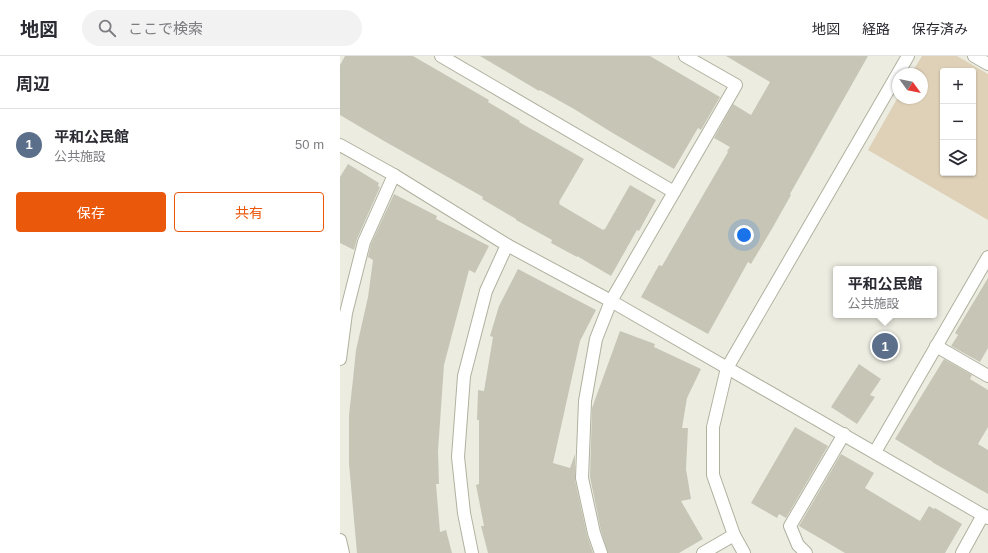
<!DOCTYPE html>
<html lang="ja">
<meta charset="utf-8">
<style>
:root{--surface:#fff;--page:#f2f2f3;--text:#2b2b33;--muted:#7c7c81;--line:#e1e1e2;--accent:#ea580c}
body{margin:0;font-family:Helvetica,"Noto Sans JP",sans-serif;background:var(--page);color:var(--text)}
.controls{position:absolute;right:12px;top:12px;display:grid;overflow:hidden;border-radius:4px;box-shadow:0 1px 3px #0004}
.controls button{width:36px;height:36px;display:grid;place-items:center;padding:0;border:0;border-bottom:1px solid var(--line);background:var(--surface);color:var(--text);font:20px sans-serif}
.compass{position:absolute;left:552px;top:12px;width:36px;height:36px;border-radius:50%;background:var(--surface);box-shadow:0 1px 3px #0004;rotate:123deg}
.you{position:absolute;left:404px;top:179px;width:14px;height:14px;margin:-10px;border:3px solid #fff;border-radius:50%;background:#1a73e8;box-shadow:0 0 0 6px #1a73e833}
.badge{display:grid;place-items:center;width:26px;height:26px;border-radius:50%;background:var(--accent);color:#fff;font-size:13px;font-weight:700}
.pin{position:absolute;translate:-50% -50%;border:2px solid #fff;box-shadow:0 1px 4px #0006}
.popup{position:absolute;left:493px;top:210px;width:104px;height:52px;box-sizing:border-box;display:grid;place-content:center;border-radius:4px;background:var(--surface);filter:drop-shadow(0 1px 3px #0005);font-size:13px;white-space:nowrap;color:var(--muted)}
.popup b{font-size:15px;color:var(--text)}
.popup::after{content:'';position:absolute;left:50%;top:100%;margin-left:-8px;border:8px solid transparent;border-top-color:var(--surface)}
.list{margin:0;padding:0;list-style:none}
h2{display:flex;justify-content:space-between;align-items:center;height:52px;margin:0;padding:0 16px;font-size:17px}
h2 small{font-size:13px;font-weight:400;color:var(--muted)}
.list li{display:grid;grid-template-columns:26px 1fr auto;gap:12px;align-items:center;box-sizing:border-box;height:72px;padding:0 16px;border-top:1px solid var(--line)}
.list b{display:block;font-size:15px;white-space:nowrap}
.list p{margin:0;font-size:13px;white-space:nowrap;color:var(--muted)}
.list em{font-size:13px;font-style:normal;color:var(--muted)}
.actions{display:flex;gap:8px;padding:12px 16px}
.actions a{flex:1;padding:9px 0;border:1px solid var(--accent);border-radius:4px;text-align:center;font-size:14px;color:var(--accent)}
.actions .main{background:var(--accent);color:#fff}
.icon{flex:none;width:22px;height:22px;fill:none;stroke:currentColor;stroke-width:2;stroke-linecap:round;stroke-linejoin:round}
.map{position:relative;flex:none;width:648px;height:497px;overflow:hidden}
header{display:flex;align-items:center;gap:24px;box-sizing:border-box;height:56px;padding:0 20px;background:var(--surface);border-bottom:1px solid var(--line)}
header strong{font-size:19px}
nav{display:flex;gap:22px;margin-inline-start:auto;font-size:14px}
.search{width:280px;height:36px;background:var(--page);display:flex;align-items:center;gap:10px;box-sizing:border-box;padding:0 14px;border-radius:22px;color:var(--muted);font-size:15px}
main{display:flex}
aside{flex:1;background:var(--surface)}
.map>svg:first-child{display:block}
.green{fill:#dfd1b8;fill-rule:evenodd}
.building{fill:#c7c6b6}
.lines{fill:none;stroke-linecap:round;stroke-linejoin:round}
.minor-casing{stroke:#b0b19f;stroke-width:14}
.tertiary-casing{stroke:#b0b19f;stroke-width:14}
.minor{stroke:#fff;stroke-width:12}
.tertiary{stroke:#fff;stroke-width:12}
</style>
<header>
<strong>地図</strong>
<div class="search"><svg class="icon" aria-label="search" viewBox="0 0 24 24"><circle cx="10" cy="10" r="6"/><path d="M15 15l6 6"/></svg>ここで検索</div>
<nav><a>地図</a><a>経路</a><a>保存済み</a></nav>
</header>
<main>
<aside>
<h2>周辺<small></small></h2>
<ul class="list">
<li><span class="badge" style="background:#5c6f8a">1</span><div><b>平和公民館</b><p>公共施設</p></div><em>50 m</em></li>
</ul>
<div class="actions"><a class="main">保存</a><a>共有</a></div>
</aside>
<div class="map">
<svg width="648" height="497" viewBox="0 0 648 497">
<rect width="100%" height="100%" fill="#ecece1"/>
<!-- green -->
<path class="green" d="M582,0H617L648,18V164L528,94L558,41V42H582V18H571ZM603,15H633V117H603Z"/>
<!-- building -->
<g class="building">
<path d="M5,0H73L149,44L148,46L180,65L179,66L244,103L219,146L220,147L219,148L263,174L264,173H265L290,129L316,144L299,175L297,174L271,220L237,200V201L211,187L212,184L176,164V163L142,143L143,141L44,85L0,59V9Z"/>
<path d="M140,0H310L380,41L361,74L358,72L334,113L271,76L234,53L200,34L199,35Z"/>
<path d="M386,0H528L450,138L451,139L433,171L411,208L408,206L368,278L301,241L319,209L322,210L388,96L387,95L390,91L374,82L393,48L411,59L430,26Z"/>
<path d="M8,108L39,127L38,130L40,131L17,183L14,194L0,187V121Z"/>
<path d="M54,138L97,160L96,163L149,190L135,217L129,214L104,309L98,395L99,428H96L100,476L106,474L112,497H17L9,408V359L13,323L16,294L28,241L33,204L28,201L31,188Z"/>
<path d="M178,213L256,254L240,285L213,407L230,412L235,398V424L247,479L253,497H148L141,470H144L136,429L139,428V364H137L138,334L144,335L153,281L150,280L159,250Z"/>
<path d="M648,222V292L640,306L611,290L618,279L615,277Z"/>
<path d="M280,275L315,288L314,291L361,313L347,342L342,372H348L346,413L351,443L341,445L363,483L339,497H268L261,475L250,421L252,352Z"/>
<path d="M604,303L632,319L630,323L648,334V371L638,388L648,394V438L592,406H593L555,383Z"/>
<path d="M519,308L541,323L530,339L535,341L517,368L491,351Z"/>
<path d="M455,371L488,390L446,462L439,458L437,462L411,447Z"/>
<path d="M501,398L534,417L525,432L580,465L589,450L594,453L595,452L622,468L605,497H505L459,470Z"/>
</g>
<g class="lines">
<defs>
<g id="minor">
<path d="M101,0L334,136"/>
<path d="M634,0L648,8"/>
<path d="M0,89L54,119L167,189L271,245L648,462"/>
<path d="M596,290L648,320"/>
<path d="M0,303L6,257L24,186L54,119"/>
<path d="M535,396L648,201"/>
<path d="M0,484L3,497"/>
<path d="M132,497L124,457L118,401L124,320L146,235L167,189"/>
<path d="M261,497L254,477L242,422L245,345L256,283L271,245L396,29L345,0"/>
<path d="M363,497L394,479"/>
<path d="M466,497L458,489L450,470L504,378"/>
<path d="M622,497L643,459"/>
</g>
<path id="tertiary" d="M404,497L394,479L373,419V371L387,312L568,0"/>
</defs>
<!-- minor casing -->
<use href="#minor" class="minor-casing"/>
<!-- tertiary casing -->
<use href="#tertiary" class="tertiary-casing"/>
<!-- minor -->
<use href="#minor" class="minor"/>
<!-- tertiary -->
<use href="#tertiary" class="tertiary"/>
</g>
</svg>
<div class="controls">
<button>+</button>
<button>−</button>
<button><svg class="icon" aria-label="layers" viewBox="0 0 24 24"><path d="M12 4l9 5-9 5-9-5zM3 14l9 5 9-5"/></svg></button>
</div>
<svg class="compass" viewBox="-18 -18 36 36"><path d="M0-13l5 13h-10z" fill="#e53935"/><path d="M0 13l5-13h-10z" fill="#7c7c81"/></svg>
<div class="you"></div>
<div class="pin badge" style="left:545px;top:290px;background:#5c6f8a">1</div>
<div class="popup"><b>平和公民館</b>公共施設</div>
</div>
</main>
